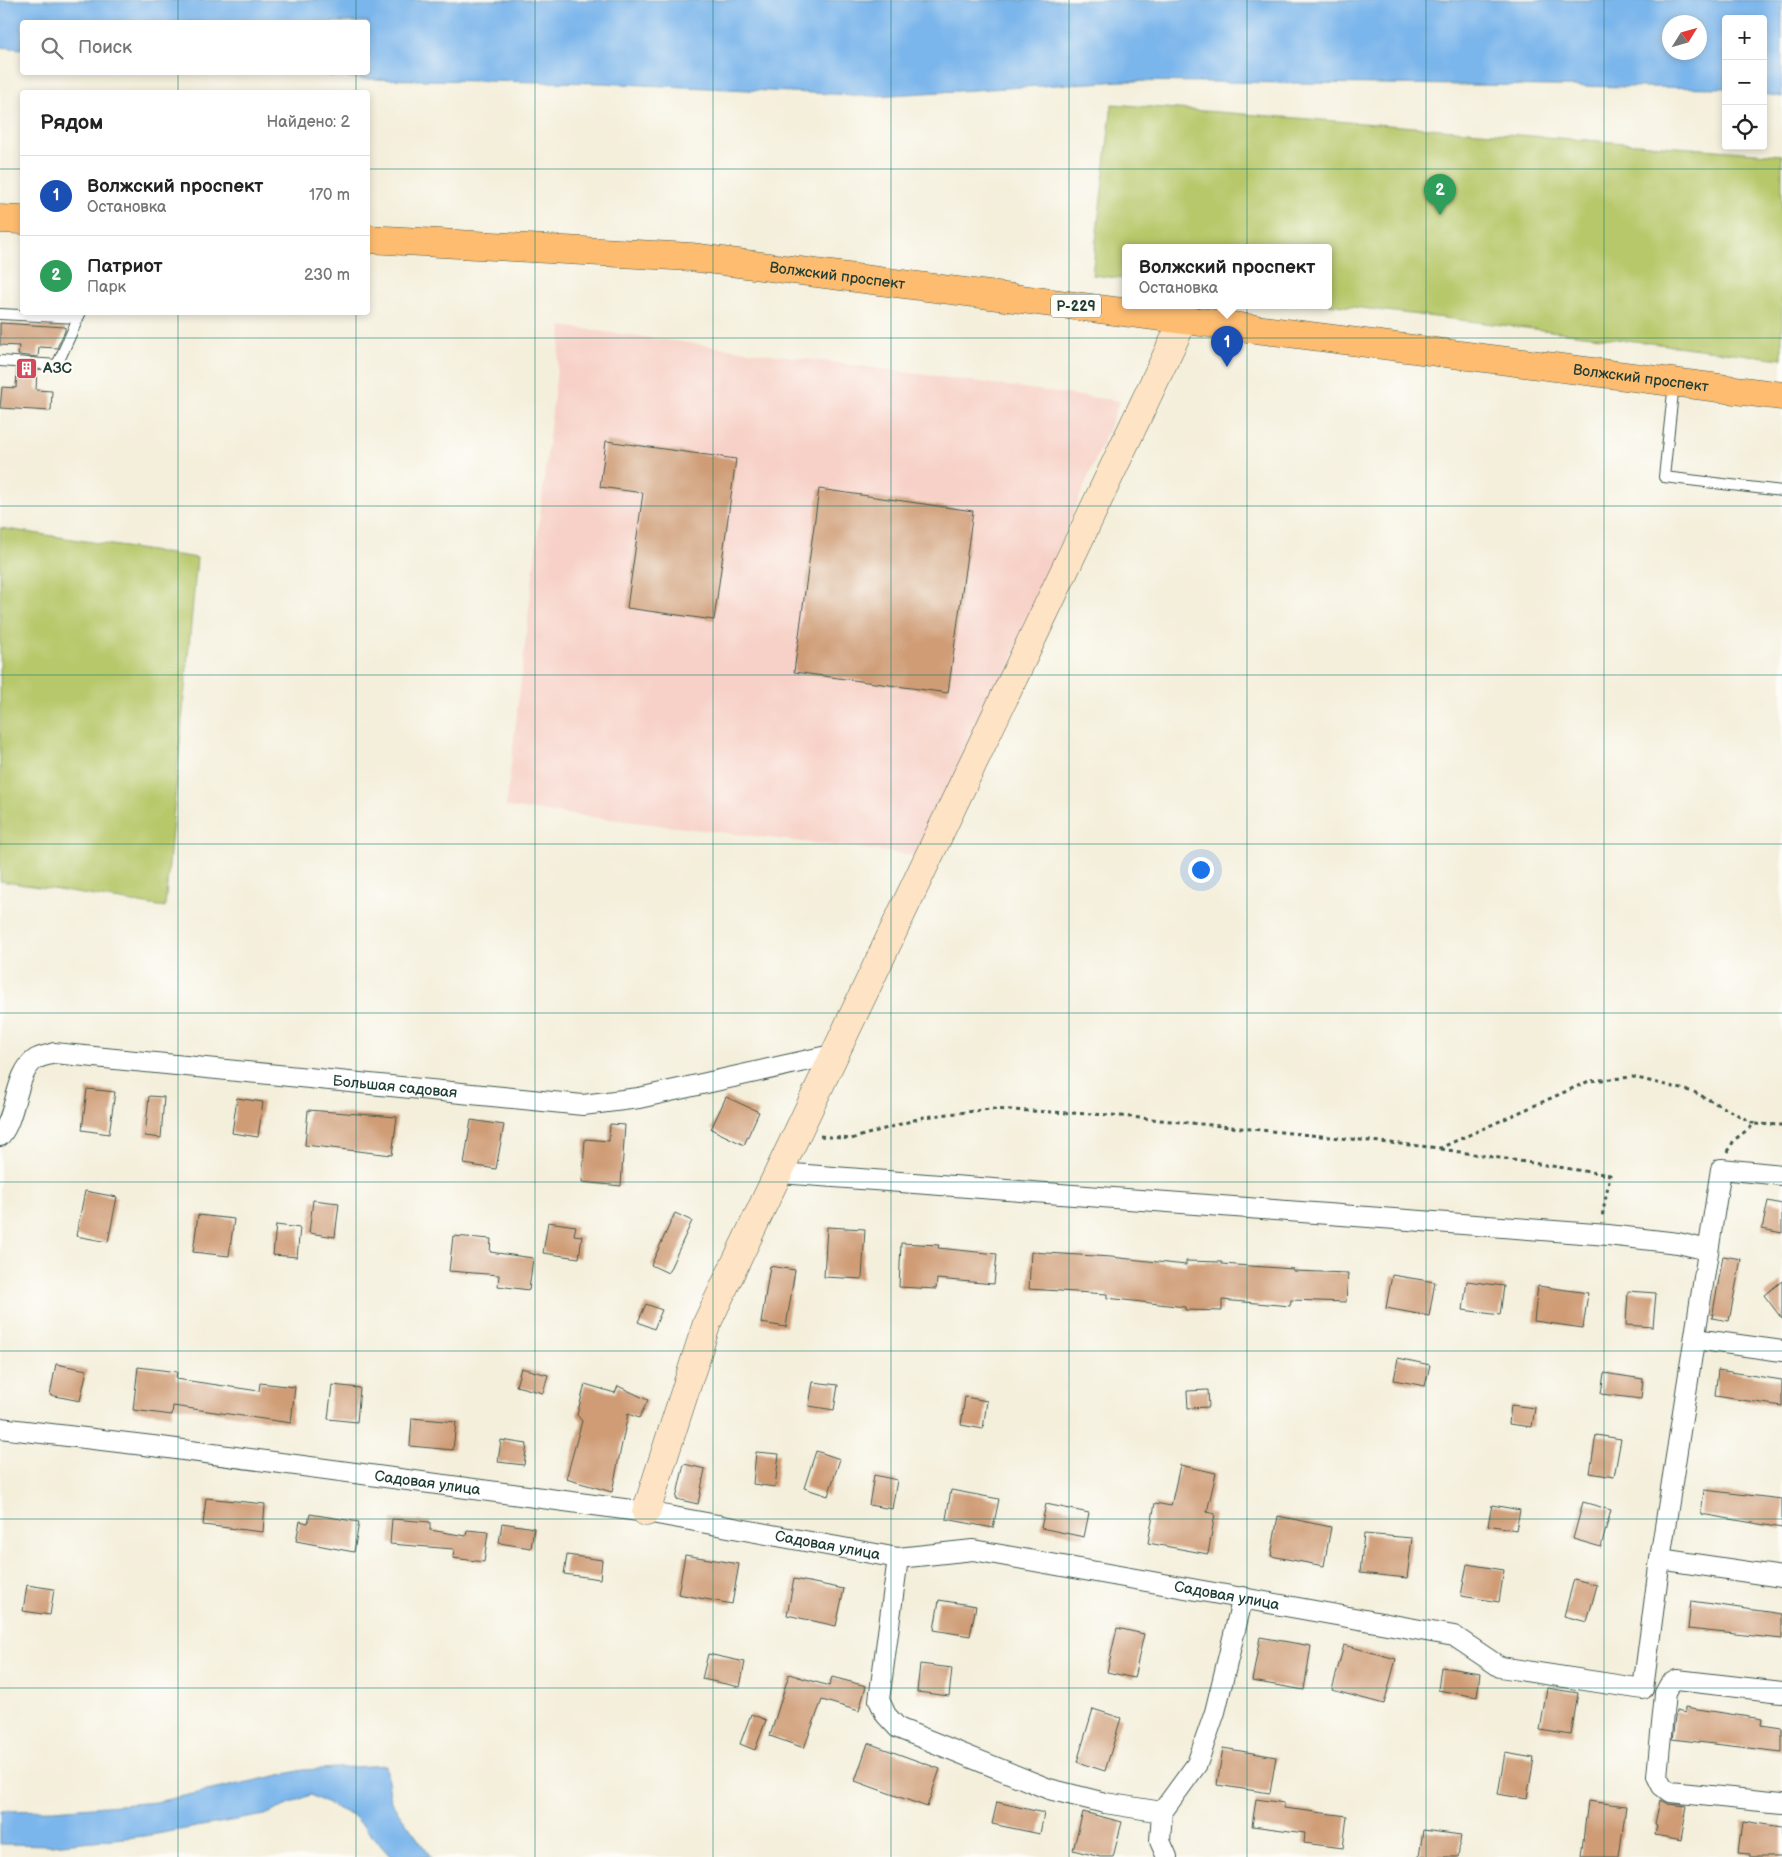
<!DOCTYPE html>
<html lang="ru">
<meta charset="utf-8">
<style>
:root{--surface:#fff;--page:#f2f2f2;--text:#222;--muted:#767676;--line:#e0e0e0;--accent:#d1495b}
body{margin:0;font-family:"Balsamiq Sans",sans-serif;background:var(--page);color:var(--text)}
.controls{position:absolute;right:15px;top:15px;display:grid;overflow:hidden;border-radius:5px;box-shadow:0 2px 8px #0003}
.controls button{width:45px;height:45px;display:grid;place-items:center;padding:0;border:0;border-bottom:1px solid var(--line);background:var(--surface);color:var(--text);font:25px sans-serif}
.compass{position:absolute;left:1662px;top:15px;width:45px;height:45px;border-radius:50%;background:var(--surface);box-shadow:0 2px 8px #0003;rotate:53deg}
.you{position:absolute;left:1200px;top:869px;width:18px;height:18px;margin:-12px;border:4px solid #fff;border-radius:50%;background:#1a73e8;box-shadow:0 0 0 8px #1a73e833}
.badge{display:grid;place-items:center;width:32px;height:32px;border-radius:50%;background:var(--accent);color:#fff;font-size:16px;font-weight:700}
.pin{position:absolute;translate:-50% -41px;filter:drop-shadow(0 1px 2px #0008)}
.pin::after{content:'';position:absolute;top:26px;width:18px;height:15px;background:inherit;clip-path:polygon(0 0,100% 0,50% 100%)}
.popup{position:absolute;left:1122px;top:244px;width:210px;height:65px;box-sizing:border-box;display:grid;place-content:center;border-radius:5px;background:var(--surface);filter:drop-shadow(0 1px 4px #0005);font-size:16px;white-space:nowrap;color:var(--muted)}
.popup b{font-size:19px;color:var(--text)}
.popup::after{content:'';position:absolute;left:50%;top:100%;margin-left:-10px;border:10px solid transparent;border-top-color:var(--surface)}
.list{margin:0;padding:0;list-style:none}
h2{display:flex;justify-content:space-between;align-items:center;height:65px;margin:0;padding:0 20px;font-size:21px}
h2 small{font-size:16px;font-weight:400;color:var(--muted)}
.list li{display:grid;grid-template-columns:32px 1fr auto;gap:15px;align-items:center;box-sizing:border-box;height:80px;padding:0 20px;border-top:1px solid var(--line)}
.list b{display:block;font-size:19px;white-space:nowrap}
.list p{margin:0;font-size:16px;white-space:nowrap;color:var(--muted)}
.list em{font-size:16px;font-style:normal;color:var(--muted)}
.icon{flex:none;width:28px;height:28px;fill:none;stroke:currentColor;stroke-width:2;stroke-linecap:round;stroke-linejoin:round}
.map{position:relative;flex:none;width:1782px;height:1857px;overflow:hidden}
.search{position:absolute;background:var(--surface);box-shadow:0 2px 8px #0003;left:20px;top:20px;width:350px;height:55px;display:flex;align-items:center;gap:12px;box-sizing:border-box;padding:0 18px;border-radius:5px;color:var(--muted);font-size:19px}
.panel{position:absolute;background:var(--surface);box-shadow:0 2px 8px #0003;left:20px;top:90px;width:350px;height:225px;border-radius:5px}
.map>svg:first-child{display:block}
.built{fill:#f7d1c7}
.green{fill:#b7c86b;stroke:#6b8250}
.water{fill:#7ab5eb;stroke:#4c7990;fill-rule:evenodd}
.building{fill:#cf9c76}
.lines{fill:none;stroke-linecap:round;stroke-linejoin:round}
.lane-casing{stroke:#3f584d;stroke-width:12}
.street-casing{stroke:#3f584d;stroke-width:22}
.secondary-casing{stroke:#3f584d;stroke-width:29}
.primary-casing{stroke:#3f584d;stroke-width:29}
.path{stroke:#3f584d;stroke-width:3;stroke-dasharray:4 4;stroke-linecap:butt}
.lane{stroke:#fff;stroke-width:10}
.street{stroke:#fff;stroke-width:20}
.secondary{stroke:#fee4c5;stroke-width:28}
.primary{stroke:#fdbc6f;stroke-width:28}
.grid{fill:none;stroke:#0f766e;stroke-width:1;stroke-opacity:0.55}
.labels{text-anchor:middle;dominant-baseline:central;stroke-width:4.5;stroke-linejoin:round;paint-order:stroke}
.shield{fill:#fdfcf7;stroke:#62766e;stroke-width:1}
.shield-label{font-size:14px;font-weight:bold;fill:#1f3d34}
.street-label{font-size:15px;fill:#1f3d34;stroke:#fdfcf7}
.poi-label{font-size:15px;font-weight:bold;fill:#1f3d34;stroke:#fdfcf7;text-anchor:start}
</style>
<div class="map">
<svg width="1782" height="1857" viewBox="0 0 1782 1857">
<rect width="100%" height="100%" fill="#fdfcf7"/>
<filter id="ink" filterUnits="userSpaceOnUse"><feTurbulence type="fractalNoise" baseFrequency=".02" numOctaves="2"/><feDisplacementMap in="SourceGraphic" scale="10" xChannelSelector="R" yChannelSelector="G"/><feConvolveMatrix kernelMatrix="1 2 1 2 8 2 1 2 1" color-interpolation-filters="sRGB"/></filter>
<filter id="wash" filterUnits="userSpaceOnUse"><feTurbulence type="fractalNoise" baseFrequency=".0096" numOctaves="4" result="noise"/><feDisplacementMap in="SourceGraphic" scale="20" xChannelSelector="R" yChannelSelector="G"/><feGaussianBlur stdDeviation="1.12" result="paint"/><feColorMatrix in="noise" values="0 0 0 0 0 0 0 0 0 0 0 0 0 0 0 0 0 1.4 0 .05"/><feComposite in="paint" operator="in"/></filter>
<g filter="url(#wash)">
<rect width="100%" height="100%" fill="#f4efdb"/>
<!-- built -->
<path class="built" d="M562,326L1120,401L930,857L506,807Z"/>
<!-- green -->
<g class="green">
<path d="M1112,104L1782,155V359L1328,304V248H1126V279L1092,275Z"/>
<path d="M0,528L197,558L165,907L0,881Z"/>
</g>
<!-- water -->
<g class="water">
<path d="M0,0H1782V97L1763,94V19H1726V88L1123,81L874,96L601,83L365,79L298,73L368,72V22H22V49L0,47ZM1670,22H1700V52H1670Z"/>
<path d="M386,1765L391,1802L431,1857H391L355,1817L310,1795L265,1815L145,1836L52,1845L0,1844V1811L54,1810L156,1802L303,1770Z"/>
</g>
<g id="blocks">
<!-- building -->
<g class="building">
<path d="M0,323L65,327V331L57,348L39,347L38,357L18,355L19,346L0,345Z"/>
<path d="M17,369L37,370L36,390L52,391L51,411L0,408L2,387L16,388Z"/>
<path d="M606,441L736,459L714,620L627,608L643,493L600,487Z"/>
<path d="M819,489L973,511L948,693L794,672Z"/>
<path d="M87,1089L115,1092L109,1134L82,1130Z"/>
<path d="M149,1096L164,1097L161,1138L145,1136Z"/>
<path d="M726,1097L759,1112L744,1145L711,1129Z"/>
<path d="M237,1098L263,1102L258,1137L232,1133Z"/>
<path d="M308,1110L397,1117L392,1155L305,1145Z"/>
<path d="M471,1120L504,1125L496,1169L464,1164Z"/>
<path d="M610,1124L625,1125L621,1186L582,1182L585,1139L609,1141Z"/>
<path d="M85,1191L117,1197L108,1242L76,1236Z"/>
<path d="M313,1200L339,1203L335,1237L309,1233Z"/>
<path d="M1768,1201L1782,1204V1233L1762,1229Z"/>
<path d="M675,1213L692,1221L668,1273L651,1265Z"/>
<path d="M198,1215L234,1219L229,1256L193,1252Z"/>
<path d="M548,1222L576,1226L574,1235L582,1236L579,1258L543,1253Z"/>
<path d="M276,1225L300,1228L297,1257L273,1255Z"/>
<path d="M827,1227L865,1229L862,1279L824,1277Z"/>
<path d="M453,1236L491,1239L490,1252L533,1258L529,1290L498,1286L499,1275L449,1271Z"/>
<path d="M901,1243L939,1245L938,1248L997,1254L994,1284L937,1279L936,1289L899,1287Z"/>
<path d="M1031,1252L1111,1257L1186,1265V1261L1222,1262V1264L1293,1269V1271L1348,1273L1346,1302L1291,1300L1290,1306L1222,1300V1311L1185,1310V1307L1107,1298V1294L1029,1289Z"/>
<path d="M1723,1256L1741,1259L1729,1321L1712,1318Z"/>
<path d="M770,1266L795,1270L786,1327L761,1323Z"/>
<path d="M1392,1275L1435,1282L1429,1316L1386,1308Z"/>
<path d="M1467,1281L1504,1286L1500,1315L1463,1310Z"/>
<path d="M1782,1281V1319L1764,1295Z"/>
<path d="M1538,1286L1588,1293L1583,1328L1534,1321Z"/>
<path d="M1628,1291L1656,1293L1653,1327L1626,1325Z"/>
<path d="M646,1304L662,1310L654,1329L638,1322Z"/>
<path d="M1398,1358L1430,1365L1425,1386L1394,1380Z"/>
<path d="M56,1364L87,1370L80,1401L50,1395Z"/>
<path d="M138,1367L177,1372L176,1379L259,1391L260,1383L295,1387L291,1423L173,1406L172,1415L133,1410Z"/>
<path d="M521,1368L548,1375L543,1393L516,1386Z"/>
<path d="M1718,1370L1782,1380V1406L1715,1396Z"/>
<path d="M1604,1373L1643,1379L1641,1399L1601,1394Z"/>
<path d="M813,1382L838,1385L834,1410L809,1406Z"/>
<path d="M585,1384L615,1393L618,1386L648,1400L639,1418L628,1414L612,1492L566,1479L582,1421L577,1415Z"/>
<path d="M332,1385L360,1388L357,1422L328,1419Z"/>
<path d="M1208,1390L1209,1407L1188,1408L1187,1391Z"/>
<path d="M965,1397L987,1401L983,1429L961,1425Z"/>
<path d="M1511,1405L1535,1408L1532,1427L1509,1424Z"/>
<path d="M412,1418L456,1422L453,1450L410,1446Z"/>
<path d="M1596,1435L1621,1439L1614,1477L1590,1473Z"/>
<path d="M501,1440L527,1444L524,1465L498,1462Z"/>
<path d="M816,1451L840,1459L828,1496L804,1488Z"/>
<path d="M756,1452L779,1454L775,1487L753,1484Z"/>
<path d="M684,1464L705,1469L698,1504L676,1499Z"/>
<path d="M1180,1465L1216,1473L1207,1512L1215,1514L1208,1554L1148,1543L1155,1503L1171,1506Z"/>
<path d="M874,1475L897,1480L892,1509L869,1505Z"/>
<path d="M951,1490L999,1499L993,1528L946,1519Z"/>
<path d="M1704,1490L1782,1499V1528L1701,1514Z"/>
<path d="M206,1498L265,1504L263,1532L203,1525Z"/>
<path d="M1583,1502L1611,1510L1601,1547L1573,1539Z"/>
<path d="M1046,1504L1089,1513L1084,1537L1041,1528Z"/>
<path d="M1492,1505L1520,1510L1516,1530L1488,1525Z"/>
<path d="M310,1514L359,1522L354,1552L296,1541L300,1521L308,1523Z"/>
<path d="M1278,1516L1331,1527L1324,1566L1271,1556Z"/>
<path d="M392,1519L430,1522V1530L466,1536L467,1530L488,1532L484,1562L453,1558L454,1549L390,1544Z"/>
<path d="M502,1523L534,1528L531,1548L499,1543Z"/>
<path d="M1364,1534L1412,1538L1407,1578L1360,1573Z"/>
<path d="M567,1555L602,1560L600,1579L564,1574Z"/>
<path d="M685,1555L739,1564L732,1604L678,1594Z"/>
<path d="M1467,1564L1504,1570L1499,1602L1461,1596Z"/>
<path d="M794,1579L844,1589L836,1626L787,1615Z"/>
<path d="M1574,1579L1597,1585L1587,1622L1564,1616Z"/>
<path d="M27,1585L54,1589L50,1615L23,1611Z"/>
<path d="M939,1600L976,1606L970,1636L934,1630Z"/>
<path d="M1691,1601L1782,1614V1639L1688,1629Z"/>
<path d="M1117,1628L1144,1634L1134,1678L1107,1672Z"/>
<path d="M1260,1637L1311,1646L1304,1690L1252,1681Z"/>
<path d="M1344,1645L1396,1659L1384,1704L1332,1690Z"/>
<path d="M708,1654L745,1662L740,1687L702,1679Z"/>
<path d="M920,1664L952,1668L949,1696L917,1692Z"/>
<path d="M1441,1667L1480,1673L1477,1697L1438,1690Z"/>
<path d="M789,1674L829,1686L832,1677L866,1686L859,1711L822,1700L804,1748L770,1736Z"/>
<path d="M1547,1688L1578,1693L1571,1735L1540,1730Z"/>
<path d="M1685,1707L1762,1719L1761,1725L1782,1728V1752L1672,1739L1676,1711L1685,1713Z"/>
<path d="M1093,1709L1121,1718L1105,1771L1077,1762Z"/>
<path d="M751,1714L766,1720L755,1750L740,1744Z"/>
<path d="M868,1743L940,1769L927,1807L855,1781Z"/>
<path d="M1223,1748L1276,1757L1270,1793L1217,1785Z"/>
<path d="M1505,1753L1534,1758L1527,1799L1498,1794Z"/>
<path d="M1256,1799L1284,1803V1808L1347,1816L1343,1848L1304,1843L1305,1833L1252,1826Z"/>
<path d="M1660,1800L1668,1804L1687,1806L1681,1840L1655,1835L1657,1825L1655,1824Z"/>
<path d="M1588,1801L1626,1806L1619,1857H1581Z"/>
<path d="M997,1802L1044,1813L1040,1834L992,1824Z"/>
<path d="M1083,1812L1122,1822L1113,1857H1100L1073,1850Z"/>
<path d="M1743,1821L1782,1827V1857H1750V1854L1739,1853Z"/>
<path d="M1423,1830L1461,1835L1458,1857H1419Z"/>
</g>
</g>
</g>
<g filter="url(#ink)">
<use href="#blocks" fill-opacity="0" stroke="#3f584d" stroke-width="1"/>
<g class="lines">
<defs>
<g id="lane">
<path d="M0,314L78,318"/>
<path d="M0,361L57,365L81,312"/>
<path d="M1674,383L1664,477L1782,491"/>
</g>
<g id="street">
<path id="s1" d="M0,1136C17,1117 15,1072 36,1059C41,1056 49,1055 54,1053L583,1105L639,1098L836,1054"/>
<path d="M780,1173L1608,1235L1678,1243L1708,1250"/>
<path d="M1695,1339L1782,1351"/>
<path id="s2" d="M0,1428L161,1447L646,1512L898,1558L973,1550L1454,1636L1500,1667L1643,1689L1660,1559L1721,1169L1782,1175"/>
<path d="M898,1558L879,1700L886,1715L898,1728L1049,1789L1105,1803L1162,1812"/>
<path d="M1660,1559L1782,1577"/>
<path d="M1782,1692L1677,1680L1670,1684L1665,1693L1657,1776L1662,1786L1670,1792L1782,1803"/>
<path d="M1167,1857L1160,1841L1162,1812L1197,1764L1215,1712L1243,1597"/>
</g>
<path id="secondary" d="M646,1512L707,1323L1184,319"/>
<g id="primary">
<path d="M0,219L22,220"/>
<path id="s3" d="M368,239L691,257L1782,396"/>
</g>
</defs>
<!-- lane casing -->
<use href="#lane" class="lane-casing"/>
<!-- street casing -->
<use href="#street" class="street-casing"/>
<!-- secondary casing -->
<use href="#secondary" class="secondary-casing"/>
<!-- primary casing -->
<use href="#primary" class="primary-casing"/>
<!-- path -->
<g class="path">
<path d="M820,1136L851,1139L924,1117L991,1109L1111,1115L1440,1148L1589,1081L1633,1077L1694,1092L1755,1124"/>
<path d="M1441,1149L1610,1175L1602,1217"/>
<path d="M1728,1152L1734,1140L1755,1124L1782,1125"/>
</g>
<!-- lane -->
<use href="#lane" class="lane"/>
<!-- street -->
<use href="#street" class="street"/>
<!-- secondary -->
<use href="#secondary" class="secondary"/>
<!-- primary -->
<use href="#primary" class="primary"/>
</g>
</g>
<!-- grid -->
<path class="grid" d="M178,0V22M356,0V22M535,0V1857M713,0V1857M891,0V1857M1069,0V1857M1247,0V1857M1426,0V1857M1604,0V1857M178,72V92M356,72V92M0,169H22M368,169H1782M178,312V1857M356,312V1857M0,338H1782M0,506H1782M0,675H1782M0,844H1782M0,1013H1782M0,1182H1782M0,1351H1782M0,1519H1782M0,1688H1782"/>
<!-- icons -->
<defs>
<symbol id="building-square" viewBox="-11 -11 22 22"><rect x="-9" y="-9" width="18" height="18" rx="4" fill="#d1495b" stroke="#fdfcf7"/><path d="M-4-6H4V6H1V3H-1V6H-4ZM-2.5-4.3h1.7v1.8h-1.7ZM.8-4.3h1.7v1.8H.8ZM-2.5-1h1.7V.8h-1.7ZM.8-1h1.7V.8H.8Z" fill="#fff"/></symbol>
</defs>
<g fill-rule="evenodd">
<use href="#building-square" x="14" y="356" width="25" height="25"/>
</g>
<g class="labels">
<!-- shield labels -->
<rect class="shield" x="1051" y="294.5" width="50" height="23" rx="4"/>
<g class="shield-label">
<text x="1076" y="306">Р-229</text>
</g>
<!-- street labels -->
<g class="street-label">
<text stroke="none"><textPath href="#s3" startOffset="471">Волжский проспект</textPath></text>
<text stroke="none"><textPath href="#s3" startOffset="1281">Волжский проспект</textPath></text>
<text stroke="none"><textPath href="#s1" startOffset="448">Большая садовая</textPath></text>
<text stroke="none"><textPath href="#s2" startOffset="431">Садовая улица</textPath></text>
<text stroke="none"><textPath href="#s2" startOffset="836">Садовая улица</textPath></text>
<text stroke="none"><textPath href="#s2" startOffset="1241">Садовая улица</textPath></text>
</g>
<!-- poi labels -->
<g class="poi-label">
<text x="43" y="368">АЗС</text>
</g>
</g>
</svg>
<div class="controls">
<button>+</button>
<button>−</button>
<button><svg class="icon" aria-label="locate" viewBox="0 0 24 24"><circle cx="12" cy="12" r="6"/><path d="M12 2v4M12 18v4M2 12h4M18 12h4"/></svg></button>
</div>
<svg class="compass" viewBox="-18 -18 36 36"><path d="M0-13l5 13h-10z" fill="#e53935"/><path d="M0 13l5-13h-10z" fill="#767676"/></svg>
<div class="you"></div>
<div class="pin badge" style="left:1227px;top:367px;background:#1a4fb4">1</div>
<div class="popup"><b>Волжский проспект</b>Остановка</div>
<div class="pin badge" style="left:1440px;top:215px;background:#2e9e5b">2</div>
<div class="search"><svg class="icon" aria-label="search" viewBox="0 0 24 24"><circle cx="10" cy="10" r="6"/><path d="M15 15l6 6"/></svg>Поиск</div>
<section class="panel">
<h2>Рядом<small>Найдено: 2</small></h2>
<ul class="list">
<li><span class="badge" style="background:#1a4fb4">1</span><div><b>Волжский проспект</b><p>Остановка</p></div><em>170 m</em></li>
<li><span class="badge" style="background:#2e9e5b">2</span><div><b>Патриот</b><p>Парк</p></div><em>230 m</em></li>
</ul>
</section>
</div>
